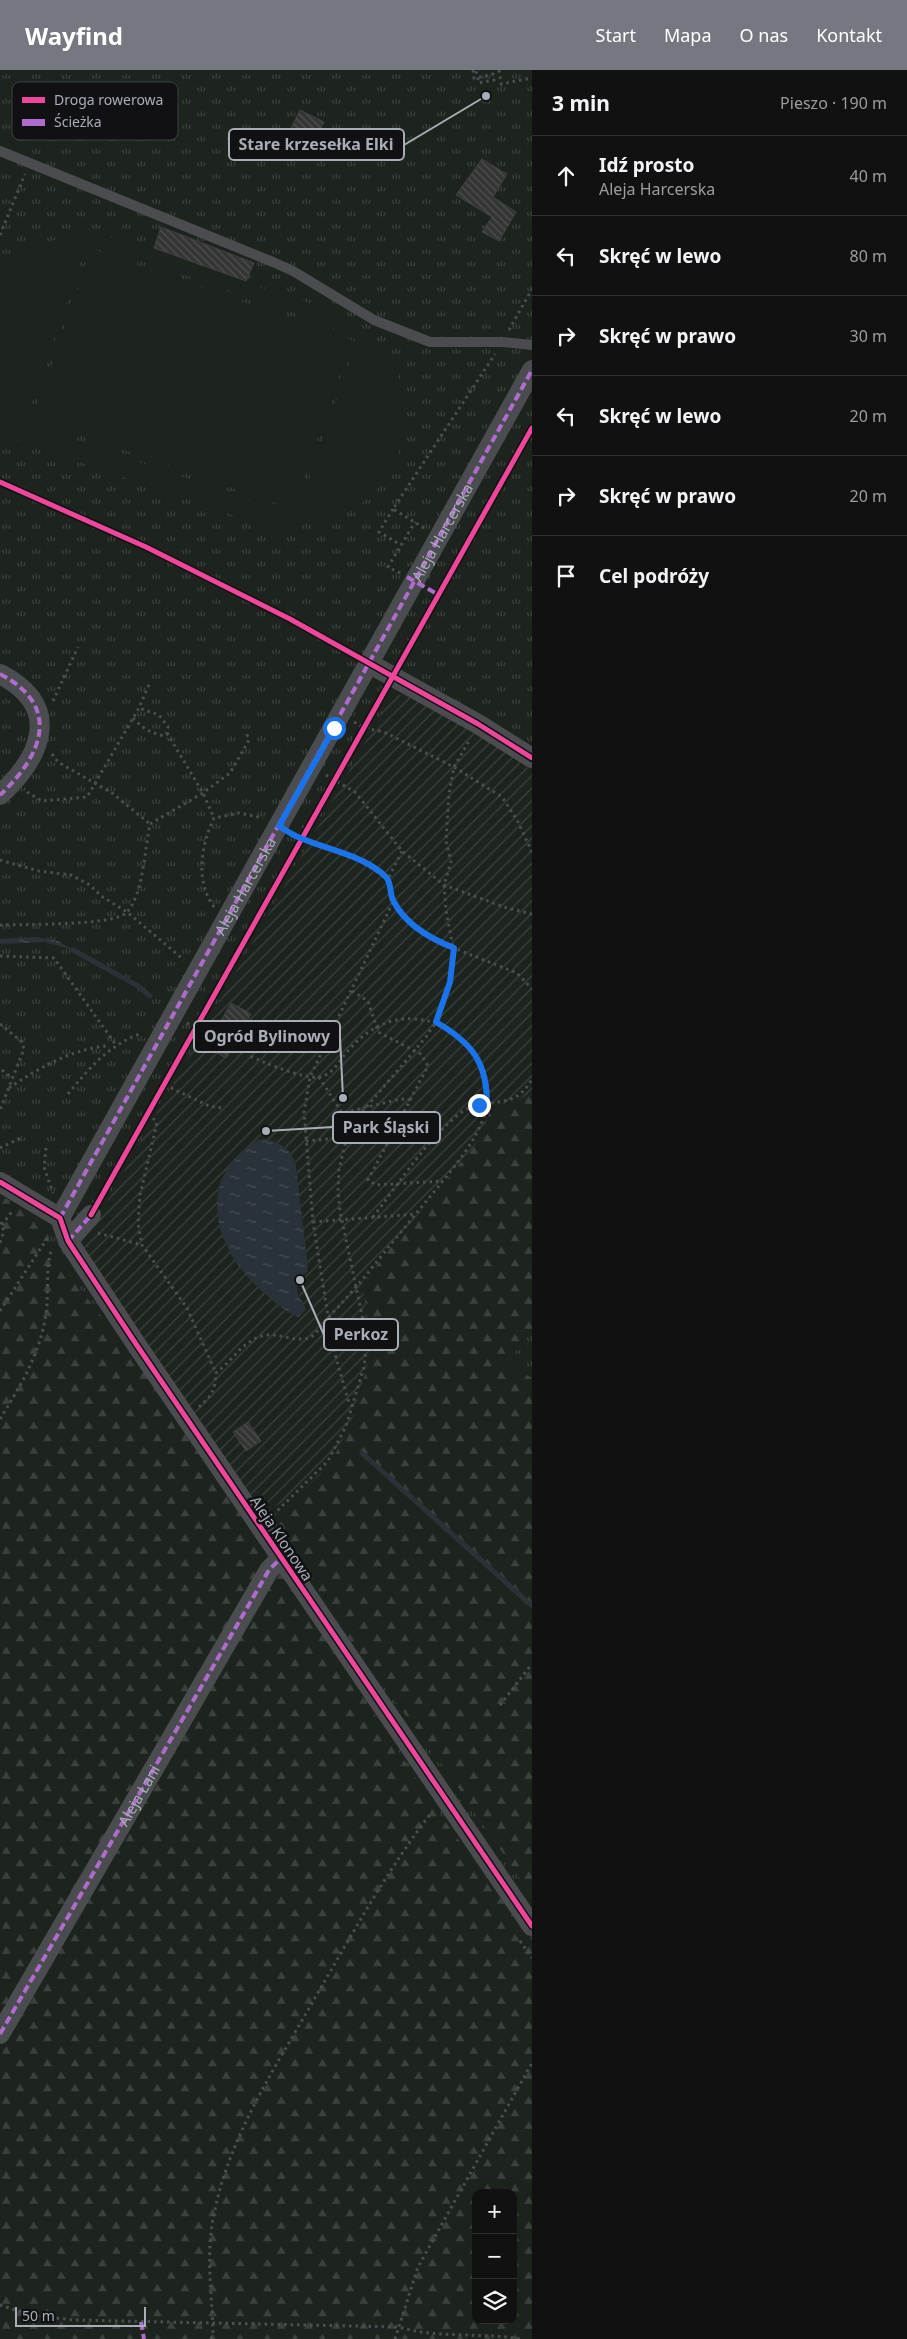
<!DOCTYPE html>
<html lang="pl">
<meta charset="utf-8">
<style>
:root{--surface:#111;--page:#1e1f1f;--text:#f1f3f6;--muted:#9c9d9f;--line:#303131;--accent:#757880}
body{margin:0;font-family:"Noto Sans",sans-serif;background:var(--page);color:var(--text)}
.controls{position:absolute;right:15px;bottom:15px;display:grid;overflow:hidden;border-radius:10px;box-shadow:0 5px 20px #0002}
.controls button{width:45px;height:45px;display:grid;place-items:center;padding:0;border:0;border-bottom:1px solid var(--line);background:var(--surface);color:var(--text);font:25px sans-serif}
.scale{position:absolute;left:15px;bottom:12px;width:131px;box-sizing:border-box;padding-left:5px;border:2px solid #a8adb8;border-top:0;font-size:14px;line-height:18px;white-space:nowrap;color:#a8adb8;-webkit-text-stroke:4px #111113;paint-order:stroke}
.stop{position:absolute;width:15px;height:15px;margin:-11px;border:4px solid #1a73e8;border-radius:50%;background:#fff}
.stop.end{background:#1a73e8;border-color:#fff;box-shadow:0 1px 5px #0008}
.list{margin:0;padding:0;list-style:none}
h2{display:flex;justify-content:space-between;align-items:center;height:65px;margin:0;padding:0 20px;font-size:21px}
h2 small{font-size:16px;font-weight:400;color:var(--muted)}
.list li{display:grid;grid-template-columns:32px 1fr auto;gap:15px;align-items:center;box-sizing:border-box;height:80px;padding:0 20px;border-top:1px solid var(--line)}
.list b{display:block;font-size:19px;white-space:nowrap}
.list p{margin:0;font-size:16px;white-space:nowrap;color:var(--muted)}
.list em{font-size:16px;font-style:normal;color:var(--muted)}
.icon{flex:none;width:28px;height:28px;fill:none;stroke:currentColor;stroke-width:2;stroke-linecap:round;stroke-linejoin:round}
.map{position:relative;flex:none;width:532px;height:2269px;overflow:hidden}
header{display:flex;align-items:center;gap:30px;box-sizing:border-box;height:70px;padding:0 25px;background:var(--accent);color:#fff}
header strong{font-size:24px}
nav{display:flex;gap:28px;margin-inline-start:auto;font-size:18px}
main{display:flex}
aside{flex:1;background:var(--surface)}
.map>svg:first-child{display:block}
.grass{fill:url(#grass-tufts);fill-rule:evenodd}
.forest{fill:url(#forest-firs);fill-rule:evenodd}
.garden{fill:url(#garden-furrows);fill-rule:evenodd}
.pitch{fill:#1d241e;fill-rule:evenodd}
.water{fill:url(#water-ripples)}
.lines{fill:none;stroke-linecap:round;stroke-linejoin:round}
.stream{stroke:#2a3239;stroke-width:5}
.building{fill:url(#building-back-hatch);stroke:#3f4043}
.path{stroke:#4d4e52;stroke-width:3;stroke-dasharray:2.5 4;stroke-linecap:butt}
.lane{stroke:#4b4c50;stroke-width:10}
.street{stroke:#4b4c50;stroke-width:20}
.quiet{stroke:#b06ccc;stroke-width:4;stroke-dasharray:8 4;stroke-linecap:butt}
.cycleway-casing{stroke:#111113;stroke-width:8}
.cycleway{stroke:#ed469a;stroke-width:5}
.route{stroke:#1a73e8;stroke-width:6}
.labels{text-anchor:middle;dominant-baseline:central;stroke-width:5;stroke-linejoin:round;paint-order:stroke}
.street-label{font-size:15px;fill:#a8adb8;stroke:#111113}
.key{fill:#111113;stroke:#3e4045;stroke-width:1}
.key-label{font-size:14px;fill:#a8adb8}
.leader{fill:none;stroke:#a8adb8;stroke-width:2}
.callout-dot{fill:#a8adb8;stroke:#111113;stroke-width:2}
.callout{fill:#111113;stroke:#a8adb8;stroke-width:2}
.callout-label{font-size:16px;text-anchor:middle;font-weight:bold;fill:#a8adb8}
</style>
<header>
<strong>Wayfind</strong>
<nav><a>Start</a><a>Mapa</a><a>O nas</a><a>Kontakt</a></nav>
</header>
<main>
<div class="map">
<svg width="532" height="2269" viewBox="0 0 532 2269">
<defs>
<pattern id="grass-tufts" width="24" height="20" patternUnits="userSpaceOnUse" patternTransform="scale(1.25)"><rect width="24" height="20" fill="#1d241e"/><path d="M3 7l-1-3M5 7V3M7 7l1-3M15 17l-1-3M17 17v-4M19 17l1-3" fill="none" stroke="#3b413d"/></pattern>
<pattern id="forest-firs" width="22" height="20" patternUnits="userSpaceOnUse" patternTransform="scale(1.25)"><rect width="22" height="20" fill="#1d241e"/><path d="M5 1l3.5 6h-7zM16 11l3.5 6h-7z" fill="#3b413d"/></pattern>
<pattern id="garden-furrows" width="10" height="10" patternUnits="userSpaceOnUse" patternTransform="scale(1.25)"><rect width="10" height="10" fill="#1d241e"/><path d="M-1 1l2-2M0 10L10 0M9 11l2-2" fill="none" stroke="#3b413d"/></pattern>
<pattern id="water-ripples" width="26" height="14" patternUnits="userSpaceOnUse" patternTransform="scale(1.25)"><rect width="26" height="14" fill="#2a3239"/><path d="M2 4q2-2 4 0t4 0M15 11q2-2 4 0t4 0" fill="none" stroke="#464d54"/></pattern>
<pattern id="building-back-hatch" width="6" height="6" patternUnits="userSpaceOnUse" patternTransform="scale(1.25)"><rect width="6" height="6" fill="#353536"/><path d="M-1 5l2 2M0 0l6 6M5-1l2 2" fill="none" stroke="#4f5051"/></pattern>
</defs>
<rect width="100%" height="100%" fill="#171717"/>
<!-- grass -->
<path class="grass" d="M0,0H532V2269H0ZM476,2123H513V2250H476Z"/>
<!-- forest -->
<g class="forest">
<path d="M532,1019V1261L506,1293L532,1308V1826L447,1701L274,1467L278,1449L296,1427L327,1398L350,1356L367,1297L371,1267L362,1213L483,1065L490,1037C503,1034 526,1031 532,1019Z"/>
<path d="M0,1125L23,1139L48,1161L50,1180L159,1321L275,1492L436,1739L532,1871V2269H0ZM476,2123H513V2250H476Z"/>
</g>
<!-- garden -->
<path class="garden" d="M403,624L514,684L532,703V1019C526,1031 503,1034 490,1037L483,1065L362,1213L371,1267L367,1297L350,1356L333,1388L320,1405L296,1427L265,1440L253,1436L80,1174L94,1155L390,628ZM258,1070L286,1078L295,1090L308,1198L304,1204L297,1208C295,1218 301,1229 306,1239L287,1243L270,1227L230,1094Z"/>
<!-- pitch -->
<g class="pitch">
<path d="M86,164C131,166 194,194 238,210C274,222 314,232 348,249C359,255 370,263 378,273C425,325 409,412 345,443C321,455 297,455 271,451L306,464L304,470L0,364V344L7,346L0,337V209C21,180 52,166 86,164ZM86,177L119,182L329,255L357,271L298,441L265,436L56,363L27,347Z"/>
<path d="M92,179L352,270L293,439L33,348Z"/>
</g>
<!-- water -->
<g class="water">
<path d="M36,867L58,871L73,880L44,872L0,874V869Z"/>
<path d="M264,1069C280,1072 292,1079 296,1096L308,1198L307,1202L296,1210L298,1225L306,1239L299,1247C283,1241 272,1230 259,1218C226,1189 201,1137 229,1096C236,1085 249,1077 258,1070Z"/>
</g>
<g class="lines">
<!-- stream -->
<g class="stream">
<path d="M73,880L138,916L150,926"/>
<path d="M362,1383L532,1536"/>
</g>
</g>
<!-- building -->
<g class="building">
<path d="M300,40L324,52L315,70L291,58Z"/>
<path d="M482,89L507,104L493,127L516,142L499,171L482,162L492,147L456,125Z"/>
<path d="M161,157L254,193L246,211L154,178Z"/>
<path d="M231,933L251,944L226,988L198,972L208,953L217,958Z"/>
<path d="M248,1352L261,1371L246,1381L233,1362Z"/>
</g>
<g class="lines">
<!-- path -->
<g class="path">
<path d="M473,0L474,8C481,7 487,6 493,4L494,10L479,13L476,1L480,0"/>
<path d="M499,0L501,14L532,8"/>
<path d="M0,165L25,104"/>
<path d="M509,260L532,219"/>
<path d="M393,439L379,462L401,475"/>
<path d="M424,458L393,439L495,284"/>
<path d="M400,503L388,497L415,452"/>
<path d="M53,631L78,577"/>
<path d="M133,648C142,658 151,663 164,666L167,663L168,657L159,645L139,638"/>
<path d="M354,652L365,658L384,662L454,697L502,727L517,750L532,782"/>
<path d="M167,663L203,723L214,748"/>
<path d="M52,684L58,692L112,723L150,754"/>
<path d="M326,705L355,722L402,781L444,815L507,838L532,844"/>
<path d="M27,722L42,731L87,727L139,638L150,612"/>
<path d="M293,764L360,791L388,809"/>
<path d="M0,790L39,801L71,805L90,815L101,826L127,842L184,890"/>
<path d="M393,832L388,809L402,781"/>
<path d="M214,837C195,811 201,775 214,748L239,743L263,748"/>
<path d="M0,855C23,854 112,856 126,843C143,827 145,777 150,754L203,723L230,703L249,670L246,662"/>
<path d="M0,886L54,888L116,975"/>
<path d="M352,921L368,931L378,962L421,984L428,996L368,1110L376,1115L443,1111"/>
<path d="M187,953L197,958"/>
<path d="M0,954L22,972L24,979L0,1040"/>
<path d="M2,1000L12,1008"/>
<path d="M319,1007L342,1043L401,1029L411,1030"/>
<path d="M165,1015L209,1036L222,1038"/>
<path d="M9,1018C39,998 68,981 104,976L109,980"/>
<path d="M68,1024C90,997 109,975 142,963"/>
<path d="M149,1043L157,1053L140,1125L138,1154L142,1175L187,1238L216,1303"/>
<path d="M306,1071L441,1059"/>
<path d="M0,1078L21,1068"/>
<path d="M46,1078L44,1097L53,1123"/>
<path d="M373,1147C398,1115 427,1069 459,1044C485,1024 513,1044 532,1009"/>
<path d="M0,1152L4,1161L0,1173"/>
<path d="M313,1152L416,1144"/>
<path d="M2,1155L13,1140"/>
<path d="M98,1163L142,1175"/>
<path d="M0,1241L48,1167"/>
<path d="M353,1336L349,1333L333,1277L313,1152L304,1042L310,1007L393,832L421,861L436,871L517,903L532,919"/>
<path d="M199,1337C212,1326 215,1320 216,1303C232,1291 243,1271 262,1266C277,1261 296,1274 311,1267C316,1264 322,1255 326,1250C346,1229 365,1207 383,1184C401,1162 420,1139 438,1117C471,1076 512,1029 470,977C456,961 436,950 414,949C386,947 364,962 346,983C338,993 332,1005 319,1007C303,1009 265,993 250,986"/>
<path d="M0,1349C21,1315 40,1284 46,1244C49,1226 45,1194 52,1179"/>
<path d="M273,1445L328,1391L346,1356L364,1297L367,1269L340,1141L338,1120L339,1099L347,1067L358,1047L426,967L436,952L445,931L450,912L453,878L446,840L444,815L451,792L446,771L449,724L454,697L470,669"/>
<path d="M500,1635L532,1594"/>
<path d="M520,1871L532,1888"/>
<path d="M0,2235L34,2246L75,2250L399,2257C437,2269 482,2262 521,2269"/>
<path d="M211,2269L213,2263C212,2222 205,2180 215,2139C232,2060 280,1990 319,1921C354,1861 389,1797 432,1742"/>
<path d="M395,2269L418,2197L532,1993"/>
</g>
<!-- lane -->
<path class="lane" d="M0,81L273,192L293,201L374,250L430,272H502L532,275"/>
<!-- street -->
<g class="street">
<path d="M370,594L478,654L532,688"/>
<path d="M0,604C62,636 43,685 0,725"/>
<path d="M0,1112L60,1148L68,1171L136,1274L532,1856"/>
<path id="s1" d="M60,1148L532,300"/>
<path d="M68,1171L91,1145"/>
<path d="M0,1964L269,1500L281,1488"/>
</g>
<!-- quiet -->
<g class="quiet">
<path d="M407,507L439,525"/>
<path d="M0,604C62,636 43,685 0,725"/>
<path d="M60,1148L532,300"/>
<path d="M68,1171L93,1143"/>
<path id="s2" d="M0,1964L269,1500L281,1488"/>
<path d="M141,2252L144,2269"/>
</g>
<defs>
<g id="cycleway">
<path d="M0,412L146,477L290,549L478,654L532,688"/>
<path d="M0,1112L60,1148L68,1171L136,1274L532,1856"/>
<path d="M91,1145L532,358"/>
</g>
</defs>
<!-- cycleway casing -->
<use href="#cycleway" class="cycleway-casing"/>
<!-- cycleway -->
<use href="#cycleway" class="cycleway"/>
</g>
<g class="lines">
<!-- route -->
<path class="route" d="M334,658L279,756C287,761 294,766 303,769C329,780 365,786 386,807C392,813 389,825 394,832C406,855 431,869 454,878L450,912L436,952C472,973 487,992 487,1034L479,1035"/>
</g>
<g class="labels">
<!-- street labels -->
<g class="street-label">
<text stroke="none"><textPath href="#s1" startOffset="785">Aleja Harcerska</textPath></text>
<text stroke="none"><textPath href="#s1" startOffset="380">Aleja Harcerska</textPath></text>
<text transform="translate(282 1468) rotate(56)">Aleja Klonowa</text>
<text stroke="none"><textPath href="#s2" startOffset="276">Aleja Łani</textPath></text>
</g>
</g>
<!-- legend -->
<rect x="12" y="12" width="166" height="58" rx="8" class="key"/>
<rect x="22" y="27" width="23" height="6" fill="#ed469a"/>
<rect x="22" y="49" width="23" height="7" fill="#b06ccc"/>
<g class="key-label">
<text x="54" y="35">Droga rowerowa</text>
<text x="54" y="57">Ścieżka</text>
</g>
<!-- callouts -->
<path class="leader" d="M486 26L404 75M343 1028L340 966M266 1061L333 1057M300 1210L324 1265"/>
<g class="callout-dot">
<circle cx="486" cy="26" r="5"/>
<circle cx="343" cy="1028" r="5"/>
<circle cx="266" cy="1061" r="5"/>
<circle cx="300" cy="1210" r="5"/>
</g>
<g class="callout">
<rect x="229" y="59" width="175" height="31" rx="5"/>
<rect x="194" y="951" width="146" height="31" rx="5"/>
<rect x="333" y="1042" width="107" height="31" rx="5"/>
<rect x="324" y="1249" width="74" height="31" rx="5"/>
</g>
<g class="callout-label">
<text x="316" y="80">Stare krzesełka Elki</text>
<text x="267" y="972">Ogród Bylinowy</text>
<text x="386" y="1063">Park Śląski</text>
<text x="361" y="1270">Perkoz</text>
</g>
</svg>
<div class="controls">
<button>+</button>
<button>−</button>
<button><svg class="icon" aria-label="layers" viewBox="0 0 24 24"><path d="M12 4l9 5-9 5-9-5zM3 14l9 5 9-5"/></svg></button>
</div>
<div class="scale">50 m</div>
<div class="stop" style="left:334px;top:658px"></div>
<div class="stop end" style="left:479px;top:1035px"></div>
</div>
<aside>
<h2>3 min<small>Pieszo · 190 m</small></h2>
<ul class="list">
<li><svg class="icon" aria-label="ahead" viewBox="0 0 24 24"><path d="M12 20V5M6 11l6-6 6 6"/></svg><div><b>Idź prosto</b><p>Aleja Harcerska</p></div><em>40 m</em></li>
<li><svg class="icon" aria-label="left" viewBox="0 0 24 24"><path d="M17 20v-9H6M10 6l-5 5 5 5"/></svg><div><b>Skręć w lewo</b></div><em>80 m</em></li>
<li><svg class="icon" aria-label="right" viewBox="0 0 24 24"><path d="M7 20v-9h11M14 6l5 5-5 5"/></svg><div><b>Skręć w prawo</b></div><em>30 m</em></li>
<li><svg class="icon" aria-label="left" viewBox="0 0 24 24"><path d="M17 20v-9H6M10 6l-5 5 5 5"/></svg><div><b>Skręć w lewo</b></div><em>20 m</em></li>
<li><svg class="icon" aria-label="right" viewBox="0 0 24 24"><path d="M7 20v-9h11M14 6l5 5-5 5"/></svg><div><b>Skręć w prawo</b></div><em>20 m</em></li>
<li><svg class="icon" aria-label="arrive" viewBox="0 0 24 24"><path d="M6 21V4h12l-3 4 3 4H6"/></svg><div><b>Cel podróży</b></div></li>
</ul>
</aside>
</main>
